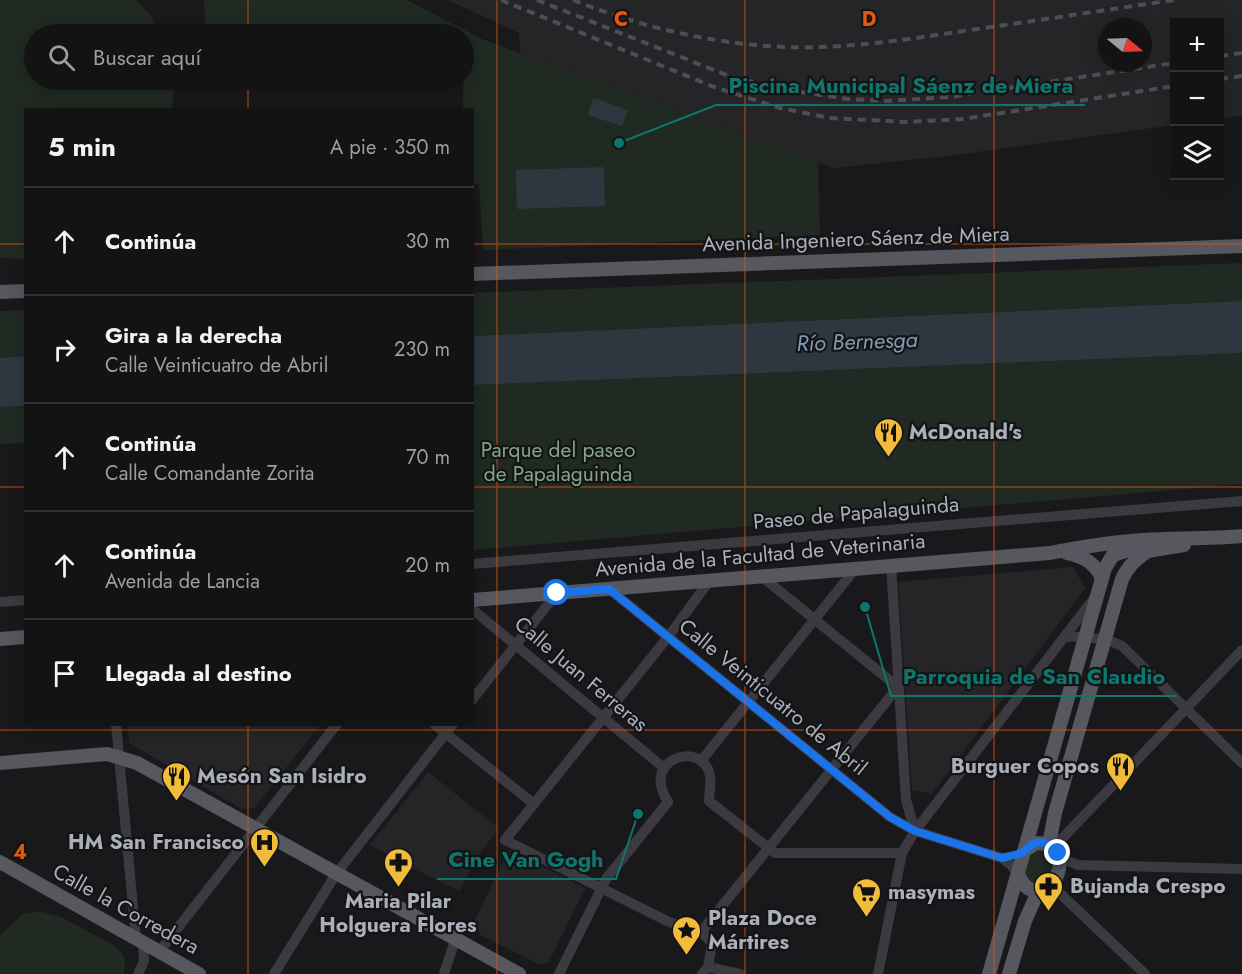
<!DOCTYPE html>
<html lang="es">
<meta charset="utf-8">
<style>
:root{--surface:#131314;--page:#1c1c1d;--text:#f1f3f6;--muted:#9d9ea0;--line:#323234}
body{margin:0;font-family:Jost,sans-serif;background:var(--page);color:var(--text)}
.controls{position:absolute;right:18px;top:18px;display:grid;overflow:hidden;border-radius:0px;box-shadow:0 3px 15px #0003}
.controls button{width:54px;height:54px;display:grid;place-items:center;padding:0;border:0;border-bottom:2px solid var(--line);background:var(--surface);color:var(--text);font:30px sans-serif}
.compass{position:absolute;left:1098px;top:18px;width:54px;height:54px;border-radius:50%;background:var(--surface);box-shadow:0 3px 15px #0003;rotate:109deg}
.stop{position:absolute;width:18px;height:18px;margin:-14px;border:4px solid #1a73e8;border-radius:50%;background:#fff}
.stop.end{background:#1a73e8;border-color:#fff;box-shadow:0 2px 6px #0008}
.list{margin:0;padding:0;list-style:none}
h2{display:flex;justify-content:space-between;align-items:center;height:78px;margin:0;padding:0 24px;font-size:26px}
h2 small{font-size:20px;font-weight:400;color:var(--muted)}
.list li{display:grid;grid-template-columns:39px 1fr auto;gap:18px;align-items:center;box-sizing:border-box;height:108px;padding:0 24px;border-top:2px solid var(--line)}
.list b{display:block;font-size:22px;white-space:nowrap}
.list p{margin:0;font-size:20px;white-space:nowrap;color:var(--muted)}
.list em{font-size:20px;font-style:normal;color:var(--muted)}
.icon{flex:none;width:33px;height:33px;fill:none;stroke:currentColor;stroke-width:2;stroke-linecap:round;stroke-linejoin:round}
.map{position:relative;flex:none;width:1242px;height:974px;overflow:hidden}
.search{position:absolute;background:var(--surface);box-shadow:0 3px 15px #0003;left:24px;top:24px;width:450px;height:66px;display:flex;align-items:center;gap:15px;box-sizing:border-box;padding:0 21px;border-radius:33px;color:var(--muted);font-size:22px}
.panel{position:absolute;background:var(--surface);box-shadow:0 3px 15px #0003;left:24px;top:108px;width:450px;height:618px;border-radius:0px}
.map>svg:first-child{display:block}
.built{fill:#252528;fill-rule:evenodd}
.green{fill:#202922}
.water{fill:#2e373f}
.lines{fill:none;stroke-linecap:round;stroke-linejoin:round}
.minor{stroke:#3a3a40;stroke-width:10}
.major{stroke:#56575f;stroke-width:14}
.rail{stroke:#4d4e55;stroke-width:4;stroke-dasharray:8 6;stroke-linecap:butt}
.route{stroke:#1a73e8;stroke-width:8}
.grid{fill:none;stroke:#e8590c;stroke-width:1.5;stroke-opacity:0.55}
.labels{text-anchor:middle;dominant-baseline:central;stroke-width:4.5;stroke-linejoin:round;paint-order:stroke}
.street-label{font-size:21px;fill:#abafba;stroke:#141416}
.poi-label{font-size:21px;font-weight:bold;fill:#abafba;stroke:#141416;text-anchor:start}
.park-label{font-size:21px;fill:#82a586;stroke:#141416}
.water-label{font-size:22px;font-style:italic;fill:#839bb5;stroke:#141416}
.grid-label{font-size:20px;text-anchor:middle;font-weight:bold;fill:#e8590c;stroke:#141416;stroke-width:4.5;stroke-linejoin:round;paint-order:stroke}
.leader{fill:none;stroke:#0f766e;stroke-width:2}
.callout-dot{fill:#0f766e;stroke:#141416;stroke-width:2}
.callout-label{font-size:22px;text-anchor:middle;font-weight:bold;fill:#0f766e;stroke:#141416;stroke-width:4.5;stroke-linejoin:round;paint-order:stroke}
</style>
<div class="map">
<svg width="1242" height="974" viewBox="0 0 1242 974">
<rect width="100%" height="100%" fill="#19191b"/>
<!-- built -->
<g class="built">
<path d="M448,0H1242V115L1220,118V22H1174V125L948,156L834,168L520,53L519,33ZM1107,27H1143V63H1107Z"/>
<path d="M1073,567L1085,588L932,794L912,790L898,582Z"/>
<path d="M128,725V724L320,725L254,808L242,809L129,743Z"/>
<path d="M428,772L499,828L474,861L460,891L414,869L370,845Z"/>
<path d="M509,850L585,888L549,962L540,965L480,935L475,920Z"/>
</g>
<!-- green -->
<g class="green">
<path d="M0,0H136L152,17L159,34H34V80H172L174,89L172,109L26,110L25,259L0,258Z"/>
<path d="M204,0H407L482,39L818,162L820,235L483,250L479,184L473,183L472,110L463,109L464,34H206Z"/>
<path d="M1242,263V301L473,336L472,293Z"/>
<path d="M25,310V356L0,358V311Z"/>
<path d="M1242,353V484L473,550V385Z"/>
<path d="M25,406V443L0,444V407Z"/>
<path d="M1042,849C1057,855 1053,869 1046,881L1037,885L1029,883L1024,873C1027,860 1028,851 1042,849Z"/>
<path d="M42,912L61,917L112,944L120,951L125,960L124,974H0V935L24,913Z"/>
</g>
<!-- water -->
<g class="water">
<path d="M593,98L628,110L622,126L588,115Z"/>
<path d="M604,167L605,206L517,209L516,170Z"/>
<path d="M1242,301V353L473,385V336Z"/>
<path d="M25,356V406L0,407V358Z"/>
</g>
<g class="lines">
<!-- minor -->
<g class="minor">
<path d="M472,564L1242,501"/>
<path d="M891,565L906,800L915,831"/>
<path d="M609,589L890,817L915,831L1002,858L1011,865L1018,875"/>
<path d="M0,602L26,600"/>
<path d="M472,609L664,768"/>
<path d="M1065,637C1085,636 1104,637 1122,646L1242,763"/>
<path d="M472,700L557,593"/>
<path d="M116,724L136,939"/>
<path d="M434,724L534,804"/>
<path d="M701,761L856,568"/>
<path d="M1054,847L1242,650"/>
<path d="M1060,858L1078,865L1242,869"/>
<path d="M1051,885L1145,974"/>
<path d="M701,932L898,687L761,576"/>
<path d="M159,952L337,724"/>
<path d="M708,967L740,974"/>
<path d="M138,974L144,961L143,943"/>
<path d="M274,974L336,874L453,724"/>
<path d="M444,974L455,940"/>
<path d="M559,974L606,879L668,802C665,797 662,791 661,785C656,758 695,745 708,769C713,779 709,791 709,801L775,853H902"/>
<path d="M702,974L708,967L712,943L701,932L669,922L505,840L668,637L710,580"/>
<path d="M878,974L902,853L915,831L1095,597"/>
</g>
<!-- major -->
<g class="major">
<path d="M472,274L1242,246"/>
<path d="M0,292L26,291"/>
<path d="M1141,552L1184,545"/>
<path d="M1067,553C1084,557 1094,562 1102,578"/>
<path d="M472,600L1050,553C1081,547 1112,542 1143,540C1176,538 1209,539 1242,536"/>
<path d="M0,639L26,637"/>
<path d="M0,763L107,754L137,763L519,974"/>
<path d="M1049,844L1055,813L1122,579C1128,566 1136,559 1148,551"/>
<path d="M0,862L199,974"/>
<path d="M1018,875C1038,918 1079,864 1049,844L1036,843L1024,851"/>
<path d="M989,974L1105,568L1113,555L1134,548"/>
<path d="M1009,974L1025,921L1038,892"/>
</g>
<!-- rail -->
<g class="rail">
<path d="M501,0L714,87L780,108L830,118L906,122L963,119L1174,86"/>
<path d="M537,0L729,76L780,89L848,99L886,101L950,97L1174,63"/>
<path d="M573,0C641,27 712,44 785,47C848,49 910,39 971,30C1039,20 1106,10 1174,0"/>
<path d="M1220,56L1242,53"/>
<path d="M1220,79L1242,76"/>
</g>
</g>
<g class="lines">
<!-- route -->
<path class="route" d="M557,593L609,589L890,817L915,831L1002,858L1022,853L1031,845L1039,842L1049,844L1058,853"/>
</g>
<!-- grid -->
<path class="grid" d="M248,0V34M497,0V974M745,0V974M994,0V974M248,80V110M0,244H26M472,244H1242M0,487H26M472,487H1242M248,724V974M0,730H1242"/>
<!-- icons -->
<defs>
<symbol id="restaurant-pin" viewBox="-11 -11 22 30"><path d="M0 17L-7.5 6A9.5 9.5 0 1 1 7.5 6Z" fill="#f1bb3b" stroke="#141416"/><path d="M-5-6h1v4h1v-4h1v4h1v-4h1v5L-1.5 .5V6h-2V.5L-5-1ZM5-6V6H3V1.5H1.5Q1.5-4 5-6Z" fill="#111"/></symbol>
<symbol id="hospital-pin" viewBox="-11 -11 22 30"><path d="M0 17L-7.5 6A9.5 9.5 0 1 1 7.5 6Z" fill="#f1bb3b" stroke="#141416"/><path d="M-5-5h3v3.5h4V-5h3V5h-3V1.5h-4V5h-3Z" fill="#111"/></symbol>
<symbol id="pharmacy-pin" viewBox="-11 -11 22 30"><path d="M0 17L-7.5 6A9.5 9.5 0 1 1 7.5 6Z" fill="#f1bb3b" stroke="#141416"/><path d="M-2-6h4v4h4v4h-4v4h-4v-4h-4v-4h4Z" fill="#111"/></symbol>
<symbol id="supermarket-pin" viewBox="-11 -11 22 30"><path d="M0 17L-7.5 6A9.5 9.5 0 1 1 7.5 6Z" fill="#f1bb3b" stroke="#141416"/><path d="M-6-5.5h2.5l.6 2H6L4.5 2H-2.5L-4.4-4H-6ZM-1.5 3.2a1.3 1.3 0 1 0 .1 0ZM3 3.2a1.3 1.3 0 1 0 .1 0Z" fill="#111"/></symbol>
<symbol id="sight-pin" viewBox="-11 -11 22 30"><path d="M0 17L-7.5 6A9.5 9.5 0 1 1 7.5 6Z" fill="#f1bb3b" stroke="#141416"/><path d="M0-6L1.8-2.2L6-1.7L2.9 1.2L3.7 5.4L0 3.3L-3.7 5.4L-2.9 1.2L-6-1.7L-1.8-2.2Z" fill="#111"/></symbol>
</defs>
<g fill-rule="evenodd">
<use href="#restaurant-pin" x="872" y="416" width="33" height="45"/>
<use href="#restaurant-pin" x="1104" y="750" width="33" height="45"/>
<use href="#restaurant-pin" x="160" y="760" width="33" height="45"/>
<use href="#hospital-pin" x="248" y="826" width="33" height="45"/>
<use href="#pharmacy-pin" x="382" y="846" width="33" height="45"/>
<use href="#pharmacy-pin" x="1032" y="870" width="33" height="45"/>
<use href="#supermarket-pin" x="850" y="876" width="33" height="45"/>
<use href="#sight-pin" x="670" y="914" width="33" height="45"/>
</g>
<g class="labels">
<!-- street labels -->
<g class="street-label">
<text transform="translate(856 239) rotate(-2)">Avenida Ingeniero Sáenz de Miera</text>
<text transform="translate(856 513) rotate(-5)">Paseo de Papalaguinda</text>
<text transform="translate(760 555) rotate(-5)">Avenida de la Facultad de Veterinaria</text>
<text transform="translate(581 674) rotate(40)">Calle Juan Ferreras</text>
<text transform="translate(773 697) rotate(39)">Calle Veinticuatro de Abril</text>
<text transform="translate(126 909) rotate(29)">Calle la Corredera</text>
</g>
<!-- poi labels -->
<g class="poi-label">
<text x="909" y="432">McDonald's</text>
<text x="1099" y="766" text-anchor="end">Burguer Copos</text>
<text x="197" y="776">Mesón San Isidro</text>
<text x="244" y="842" text-anchor="end">HM San Francisco</text>
<text x="1070" y="886">Bujanda Crespo</text>
<text x="888" y="892">masymas</text>
<text x="398" y="901" text-anchor="middle">Maria Pilar<tspan x="398" dy="24">Holguera Flores</tspan></text>
<text x="708" y="918">Plaza Doce<tspan x="708" dy="24">Mártires</tspan></text>
</g>
<!-- park labels -->
<g class="park-label">
<text x="558" y="450">Parque del paseo<tspan x="558" dy="24">de Papalaguinda</tspan></text>
</g>
<!-- water labels -->
<g class="water-label">
<text transform="translate(857 341) rotate(-2)">Río Bernesga</text>
</g>
</g>
<g class="grid-label">
<text x="621" y="26">C</text>
<text x="869" y="26">D</text>
<text x="20" y="859">4</text>
</g>
<!-- callouts -->
<path class="leader" d="M619 143L716 105H1085M865 607L891 696H1177M638 814L616 879H437"/>
<g class="callout-dot">
<circle cx="619" cy="143" r="6"/>
<circle cx="865" cy="607" r="6"/>
<circle cx="638" cy="814" r="6"/>
</g>
<g class="callout-label">
<text x="901" y="93">Piscina Municipal Sáenz de Miera</text>
<text x="1034" y="684">Parroquia de San Claudio</text>
<text x="526" y="867">Cine Van Gogh</text>
</g>
</svg>
<div class="controls">
<button>+</button>
<button>−</button>
<button><svg class="icon" aria-label="layers" viewBox="0 0 24 24"><path d="M12 4l9 5-9 5-9-5zM3 14l9 5 9-5"/></svg></button>
</div>
<svg class="compass" viewBox="-18 -18 36 36"><path d="M0-13l5 13h-10z" fill="#e53935"/><path d="M0 13l5-13h-10z" fill="#9d9ea0"/></svg>
<div class="stop" style="left:557px;top:593px"></div>
<div class="stop end" style="left:1058px;top:853px"></div>
<div class="search"><svg class="icon" aria-label="search" viewBox="0 0 24 24"><circle cx="10" cy="10" r="6"/><path d="M15 15l6 6"/></svg>Buscar aquí</div>
<section class="panel">
<h2>5 min<small>A pie · 350 m</small></h2>
<ul class="list">
<li><svg class="icon" aria-label="ahead" viewBox="0 0 24 24"><path d="M12 20V5M6 11l6-6 6 6"/></svg><div><b>Continúa</b></div><em>30 m</em></li>
<li><svg class="icon" aria-label="right" viewBox="0 0 24 24"><path d="M7 20v-9h11M14 6l5 5-5 5"/></svg><div><b>Gira a la derecha</b><p>Calle Veinticuatro de Abril</p></div><em>230 m</em></li>
<li><svg class="icon" aria-label="ahead" viewBox="0 0 24 24"><path d="M12 20V5M6 11l6-6 6 6"/></svg><div><b>Continúa</b><p>Calle Comandante Zorita</p></div><em>70 m</em></li>
<li><svg class="icon" aria-label="ahead" viewBox="0 0 24 24"><path d="M12 20V5M6 11l6-6 6 6"/></svg><div><b>Continúa</b><p>Avenida de Lancia</p></div><em>20 m</em></li>
<li><svg class="icon" aria-label="arrive" viewBox="0 0 24 24"><path d="M6 21V4h12l-3 4 3 4H6"/></svg><div><b>Llegada al destino</b></div></li>
</ul>
</section>
</div>
